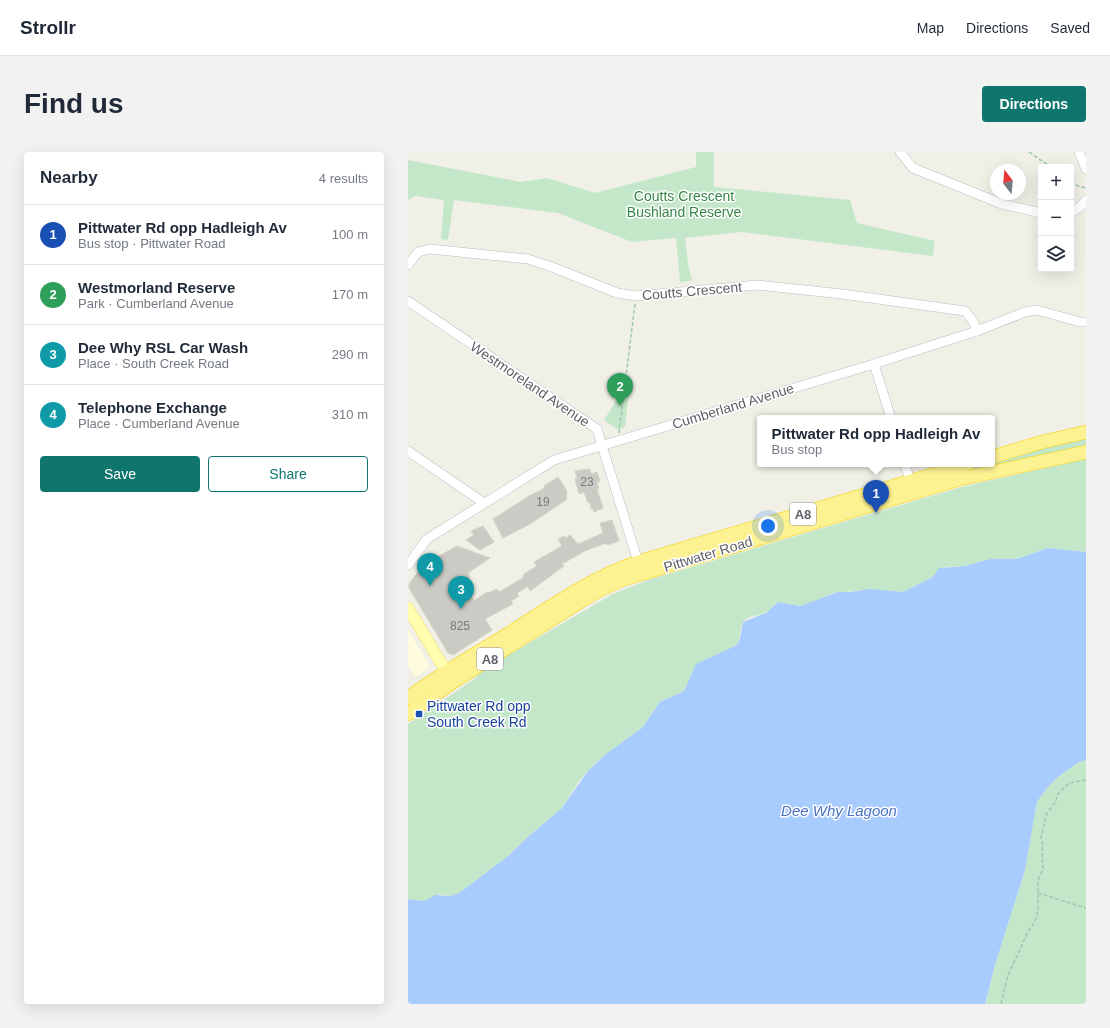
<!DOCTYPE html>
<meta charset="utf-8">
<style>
:root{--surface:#fff;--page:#f2f2f3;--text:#1f2937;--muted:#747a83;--line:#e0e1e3;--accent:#0f766e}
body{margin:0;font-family:Arial,sans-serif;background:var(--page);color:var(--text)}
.controls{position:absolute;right:12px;top:12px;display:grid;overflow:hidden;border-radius:4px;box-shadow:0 4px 16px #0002}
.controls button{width:36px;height:36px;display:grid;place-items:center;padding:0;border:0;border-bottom:1px solid var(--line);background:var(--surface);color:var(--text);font:20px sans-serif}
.compass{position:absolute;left:582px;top:12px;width:36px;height:36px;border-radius:50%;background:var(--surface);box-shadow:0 4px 16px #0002;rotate:344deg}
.you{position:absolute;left:360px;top:374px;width:14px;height:14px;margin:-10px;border:3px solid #fff;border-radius:50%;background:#1a73e8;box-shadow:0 0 0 6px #1a73e833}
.badge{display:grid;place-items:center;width:26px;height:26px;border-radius:50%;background:var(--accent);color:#fff;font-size:13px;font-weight:700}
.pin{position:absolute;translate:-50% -33px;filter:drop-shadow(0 1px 2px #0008)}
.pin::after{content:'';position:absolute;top:21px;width:14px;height:12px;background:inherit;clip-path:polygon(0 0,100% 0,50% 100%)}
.popup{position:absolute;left:349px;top:263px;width:238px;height:52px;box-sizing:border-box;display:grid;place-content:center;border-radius:4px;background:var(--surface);filter:drop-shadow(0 1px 3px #0005);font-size:13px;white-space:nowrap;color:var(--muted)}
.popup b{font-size:15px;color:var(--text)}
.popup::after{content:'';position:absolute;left:50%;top:100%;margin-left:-8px;border:8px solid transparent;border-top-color:var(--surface)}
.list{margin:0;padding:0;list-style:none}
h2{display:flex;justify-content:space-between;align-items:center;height:52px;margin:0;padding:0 16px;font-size:17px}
h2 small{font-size:13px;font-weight:400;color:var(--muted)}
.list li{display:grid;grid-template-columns:26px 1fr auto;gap:12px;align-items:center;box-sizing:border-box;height:60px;padding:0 16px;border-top:1px solid var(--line)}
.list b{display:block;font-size:15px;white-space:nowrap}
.list p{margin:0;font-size:13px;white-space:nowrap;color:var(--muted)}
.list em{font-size:13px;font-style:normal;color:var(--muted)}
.actions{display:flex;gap:8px;padding:12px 16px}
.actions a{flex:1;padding:9px 0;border:1px solid var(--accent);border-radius:4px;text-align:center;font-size:14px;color:var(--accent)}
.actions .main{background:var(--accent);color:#fff}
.icon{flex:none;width:22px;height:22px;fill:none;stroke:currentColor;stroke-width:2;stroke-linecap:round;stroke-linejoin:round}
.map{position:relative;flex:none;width:678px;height:852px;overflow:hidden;border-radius:4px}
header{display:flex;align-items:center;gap:24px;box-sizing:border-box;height:56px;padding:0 20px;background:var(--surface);border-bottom:1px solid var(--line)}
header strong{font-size:19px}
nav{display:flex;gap:22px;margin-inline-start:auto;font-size:14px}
.intro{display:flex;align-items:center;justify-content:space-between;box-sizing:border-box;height:96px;padding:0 24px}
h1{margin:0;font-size:28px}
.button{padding:10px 18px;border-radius:4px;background:var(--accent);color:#fff;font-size:14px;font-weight:700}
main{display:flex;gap:24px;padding:0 24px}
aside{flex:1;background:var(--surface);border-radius:4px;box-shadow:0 4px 16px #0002}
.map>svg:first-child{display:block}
.commercial{fill:#fefbde}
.green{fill:#c4e7c9}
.water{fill:#a9ccff}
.building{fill:#cccac4;stroke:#d5d3c5}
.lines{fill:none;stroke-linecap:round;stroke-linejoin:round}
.minor-casing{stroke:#bbbdc2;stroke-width:10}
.major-casing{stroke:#f1de5f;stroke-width:12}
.highway-casing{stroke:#f6cf01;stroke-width:14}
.path{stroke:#9dc8b0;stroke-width:1.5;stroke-dasharray:4 2;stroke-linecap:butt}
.minor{stroke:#fff;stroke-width:9}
.major{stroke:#fffeae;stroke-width:11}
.highway{stroke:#fdf292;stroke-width:13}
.transit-dot{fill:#1a4fb4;stroke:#fff;stroke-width:1.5}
.labels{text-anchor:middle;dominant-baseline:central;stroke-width:3;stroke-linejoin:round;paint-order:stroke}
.number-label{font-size:12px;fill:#7a7b7e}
.shield{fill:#fff;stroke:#8e9095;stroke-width:1}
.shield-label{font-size:13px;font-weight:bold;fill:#5e6167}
.park-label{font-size:14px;fill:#368646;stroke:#fff}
.street-label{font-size:14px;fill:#5e6167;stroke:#fff}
.transit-label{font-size:14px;fill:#164399;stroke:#fff;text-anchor:start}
.water-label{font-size:15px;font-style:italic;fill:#4972c4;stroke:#fff}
</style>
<header>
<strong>Strollr</strong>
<nav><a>Map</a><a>Directions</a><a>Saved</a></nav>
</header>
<div class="intro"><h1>Find us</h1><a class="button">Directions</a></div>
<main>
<aside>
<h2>Nearby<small>4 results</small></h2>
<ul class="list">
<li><span class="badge" style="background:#1a4fb4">1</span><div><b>Pittwater Rd opp Hadleigh Av</b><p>Bus stop · Pittwater Road</p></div><em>100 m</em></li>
<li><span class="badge" style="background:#2e9e5b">2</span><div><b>Westmorland Reserve</b><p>Park · Cumberland Avenue</p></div><em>170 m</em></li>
<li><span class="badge" style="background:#0f9aa8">3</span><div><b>Dee Why RSL Car Wash</b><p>Place · South Creek Road</p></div><em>290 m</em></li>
<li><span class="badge" style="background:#0f9aa8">4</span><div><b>Telephone Exchange</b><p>Place · Cumberland Avenue</p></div><em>310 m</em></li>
</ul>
<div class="actions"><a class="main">Save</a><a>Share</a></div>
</aside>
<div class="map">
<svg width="678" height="852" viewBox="0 0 678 852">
<rect width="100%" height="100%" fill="#f0f0e7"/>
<!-- commercial -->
<path class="commercial" d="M0,478L21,513L20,517L8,525L0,515Z"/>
<!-- green -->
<g class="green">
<path d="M288,0H306V35L442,48L449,71L527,89L525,104L334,80L277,86L280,111L284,129L272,130L268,86L224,90L150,61L46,48L40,88L33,87L36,48L8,44L0,48V8L113,30L139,26L187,41L288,15Z"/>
<path d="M215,231L222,232L217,275L210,278L196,268L213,241Z"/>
<path d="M678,286V295L534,325L578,312H584V310L622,299Z"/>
<path d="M678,307V400L640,396L609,407H582L557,414L534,415L525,425L495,440L455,438L426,441L395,454L368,451C355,468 345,460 336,469C331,475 334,486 329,493L288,512L276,539L252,550L234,576L191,608L171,629L153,657L121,684L100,704L50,742L42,744L32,742L16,749L0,747V572L68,526L73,519L205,442L240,428L554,335Z"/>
<path d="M678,608V852H577L587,813L617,718L629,650L639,636L650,625L671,610Z"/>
</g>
<!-- water -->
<path class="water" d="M640,396L678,400V608L671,610L650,625L639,636L629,650L617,718L587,813L577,852H0V747L16,749L28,743L42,744L50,742L100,704L121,684L153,657L180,619L198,602L234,576L252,550L276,539L288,512L329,493L332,487L335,470L358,461L370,450L392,454L430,440H442L462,437L495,440L525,425L531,416L557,414L582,407H609Z"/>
<!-- building -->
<g class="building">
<path d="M181,317L184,322L189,320L192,329L189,331L191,336L189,337L195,356L186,360L185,357H183L182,350L180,351L176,340L171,342L167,327L169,326L167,319Z"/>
<path d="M150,325L159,339L158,348L122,372L95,386L85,367L121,344L137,336L136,334Z"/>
<path d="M204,368L211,389L199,393L198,391L177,399L154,412L156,414L122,439L120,434L109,441L111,444L103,449L105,452L77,467L84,478L45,503L40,501L1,436V432L23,402L26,407L49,394L82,406L60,421L62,425L57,428L53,423L41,432L48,444L58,435L66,449L79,440L80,441L89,437L91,440L115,426L116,422L129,414L126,410L154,394L150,387L156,384L158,386L162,383L170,392L195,381L192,371Z"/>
<path d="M75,374L86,390L72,398L58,388L66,383L63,379Z"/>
</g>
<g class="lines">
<defs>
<g id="minor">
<path d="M492,0L505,16L594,52L633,61"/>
<path d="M671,0L678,17"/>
<path d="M663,61L673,54L678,48"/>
<path d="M0,113L10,100L22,97L120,107L144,115L209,141L228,144L350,133L434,142L557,159L565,169L569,179"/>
<path d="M0,149L189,277L230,410"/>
<path d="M466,212L483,266"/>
<path d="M0,299L76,351"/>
<path d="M497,312L504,335"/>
<path d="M0,413L19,387L146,308L466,212L569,179L617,160L628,158L636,160L672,170H678"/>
</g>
<path id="major" d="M0,456L42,526"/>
<g id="highway">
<path d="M584,305L634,290L678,280"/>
<path d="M0,546C32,522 66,503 100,482C142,455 183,426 230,410L560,312"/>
<path d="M0,562L45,530L173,449L194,437L216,427L552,327L678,300"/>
</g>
</defs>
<!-- minor casing -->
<use href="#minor" class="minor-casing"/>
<!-- major casing -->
<use href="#major" class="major-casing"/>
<!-- highway casing -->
<use href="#highway" class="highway-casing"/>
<!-- path -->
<g class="path">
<path d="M621,0L643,15"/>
<path d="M663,29L670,34L678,36"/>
<path d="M211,281L227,152"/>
<path d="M630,741L678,756"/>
<path d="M593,852L600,823L619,782L627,769L630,758V728L635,718L634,699L635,694L633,685L639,661L647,651L650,642L661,631L678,628"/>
</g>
<!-- minor -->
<use href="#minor" class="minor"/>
<!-- major -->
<use href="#major" class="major"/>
<!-- highway -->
<use href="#highway" class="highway"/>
</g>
<!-- markers -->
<rect class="transit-dot" x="7" y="558" width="8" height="8" rx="2"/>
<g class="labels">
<!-- number labels -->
<g class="number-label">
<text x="179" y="330">23</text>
<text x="135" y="350">19</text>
<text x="52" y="474">825</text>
</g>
<!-- shield labels -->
<g class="shield">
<rect x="382" y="351" width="26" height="22" rx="3"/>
<rect x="69" y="496" width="26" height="22" rx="3"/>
</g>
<g class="shield-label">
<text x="395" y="362">A8</text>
<text x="82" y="507">A8</text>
</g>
<!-- park labels -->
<g class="park-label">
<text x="276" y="44">Coutts Crescent<tspan x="276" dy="16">Bushland Reserve</tspan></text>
</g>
<!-- street labels -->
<g class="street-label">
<text transform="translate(284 139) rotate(-5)">Coutts Crescent</text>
<text transform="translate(122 232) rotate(34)">Westmoreland Avenue</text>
<text transform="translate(325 254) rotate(-17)">Cumberland Avenue</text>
<text transform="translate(300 402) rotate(-17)">Pittwater Road</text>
</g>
<!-- transit labels -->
<g class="transit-label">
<text x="19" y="554">Pittwater Rd opp<tspan x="19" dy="16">South Creek Rd</tspan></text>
</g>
<!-- water labels -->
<g class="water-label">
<text x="431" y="658">Dee Why Lagoon</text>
</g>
</g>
</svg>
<div class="controls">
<button>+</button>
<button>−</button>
<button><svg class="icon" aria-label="layers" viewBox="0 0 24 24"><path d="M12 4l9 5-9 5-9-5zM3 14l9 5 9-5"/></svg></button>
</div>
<svg class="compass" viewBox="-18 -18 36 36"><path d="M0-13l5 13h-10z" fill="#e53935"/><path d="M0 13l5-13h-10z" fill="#747a83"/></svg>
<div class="you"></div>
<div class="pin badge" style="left:468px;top:361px;background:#1a4fb4">1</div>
<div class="popup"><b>Pittwater Rd opp Hadleigh Av</b>Bus stop</div>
<div class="pin badge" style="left:212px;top:254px;background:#2e9e5b">2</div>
<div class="pin badge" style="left:53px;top:457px;background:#0f9aa8">3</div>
<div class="pin badge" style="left:22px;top:434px;background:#0f9aa8">4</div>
</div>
</main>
